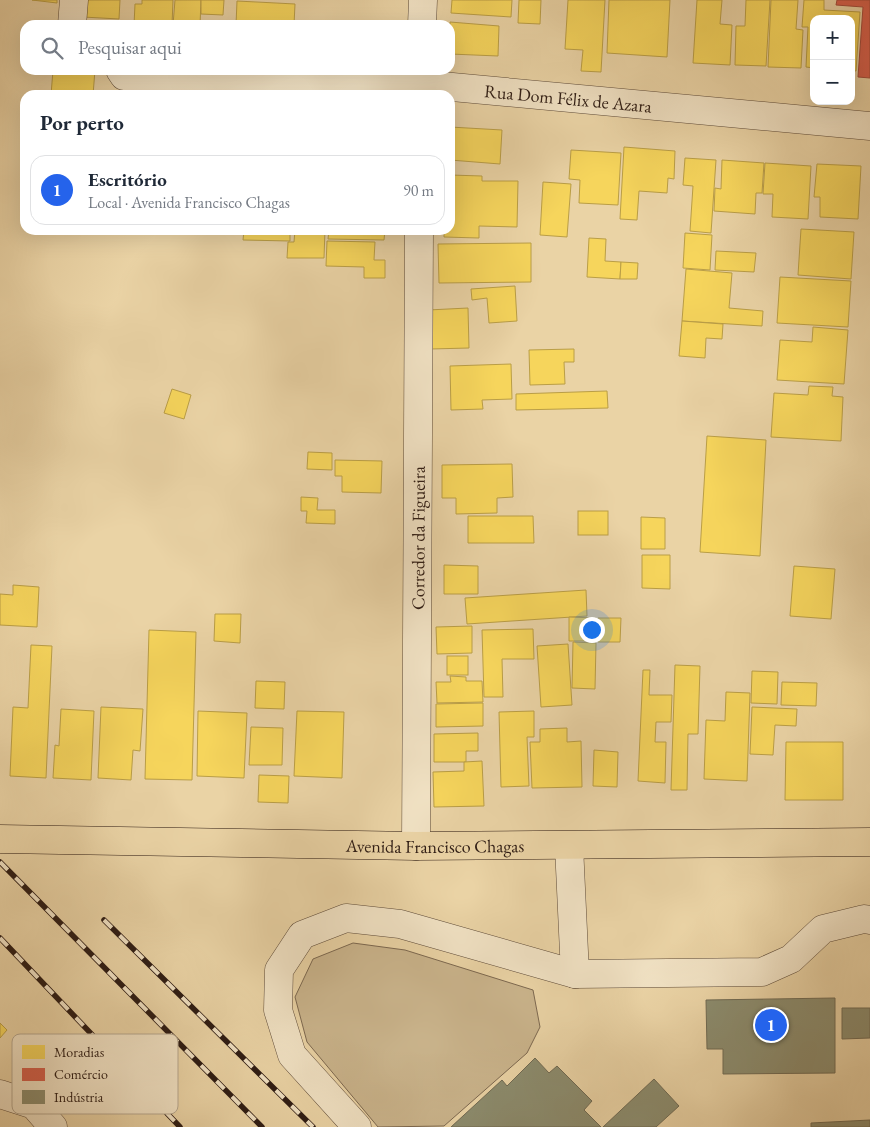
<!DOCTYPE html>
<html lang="pt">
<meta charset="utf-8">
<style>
:root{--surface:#fff;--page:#f2f2f3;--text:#1f2937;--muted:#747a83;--line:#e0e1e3;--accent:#2563eb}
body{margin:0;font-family:"EB Garamond",serif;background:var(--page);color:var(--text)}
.controls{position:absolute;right:15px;top:15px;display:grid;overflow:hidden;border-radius:10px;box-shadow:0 5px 20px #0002}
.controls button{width:45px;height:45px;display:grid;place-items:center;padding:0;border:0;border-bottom:1px solid var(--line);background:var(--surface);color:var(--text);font:25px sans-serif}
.you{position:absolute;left:591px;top:629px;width:18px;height:18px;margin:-12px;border:4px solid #fff;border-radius:50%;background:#1a73e8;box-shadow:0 0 0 8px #1a73e833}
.badge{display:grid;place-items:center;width:32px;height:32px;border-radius:50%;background:var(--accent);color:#fff;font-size:16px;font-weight:700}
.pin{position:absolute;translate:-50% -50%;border:2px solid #fff;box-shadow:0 1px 5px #0006}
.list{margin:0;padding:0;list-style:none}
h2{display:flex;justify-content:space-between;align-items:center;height:65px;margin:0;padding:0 20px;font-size:21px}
h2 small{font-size:16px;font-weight:400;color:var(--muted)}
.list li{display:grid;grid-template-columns:32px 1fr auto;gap:15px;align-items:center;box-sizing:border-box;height:70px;margin:0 10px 10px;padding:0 10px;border:1px solid var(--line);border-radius:15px}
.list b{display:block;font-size:19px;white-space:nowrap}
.list p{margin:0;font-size:16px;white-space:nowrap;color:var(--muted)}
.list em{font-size:16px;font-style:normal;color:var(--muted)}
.icon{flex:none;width:28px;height:28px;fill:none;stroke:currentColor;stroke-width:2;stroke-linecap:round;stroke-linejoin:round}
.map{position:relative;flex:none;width:870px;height:1127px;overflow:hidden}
.search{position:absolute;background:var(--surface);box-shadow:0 5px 20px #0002;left:20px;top:20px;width:435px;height:55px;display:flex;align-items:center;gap:12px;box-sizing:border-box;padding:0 18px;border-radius:15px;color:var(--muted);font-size:19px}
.panel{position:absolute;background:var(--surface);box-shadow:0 5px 20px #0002;left:20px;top:90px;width:435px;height:145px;border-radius:15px}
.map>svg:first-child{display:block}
.green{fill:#cab48c;stroke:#7c6850}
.homes{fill:#f6d55c;stroke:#ba9e46}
.shops{fill:#d6604d;stroke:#a44c3c}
.industry{fill:#8c8c6e;stroke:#706a53}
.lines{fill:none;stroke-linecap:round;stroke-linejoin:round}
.minor-casing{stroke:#5d4a38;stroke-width:29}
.major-casing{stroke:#2e1c14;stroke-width:29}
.minor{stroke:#f1e2c4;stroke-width:28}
.major{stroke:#ead3a5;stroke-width:28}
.rail-casing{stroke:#2e1c14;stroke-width:5.5}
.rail{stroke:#f1e2c4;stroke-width:4;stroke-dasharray:11;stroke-linecap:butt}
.labels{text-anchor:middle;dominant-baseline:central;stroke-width:5;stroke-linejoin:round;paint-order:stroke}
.street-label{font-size:18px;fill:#2e1c14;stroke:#f1e2c4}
.key{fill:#f1e2c4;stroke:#b6a78f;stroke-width:1}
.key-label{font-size:14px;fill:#2e1c14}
</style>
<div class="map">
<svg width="870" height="1127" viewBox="0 0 870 1127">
<rect width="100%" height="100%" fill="#ead3a5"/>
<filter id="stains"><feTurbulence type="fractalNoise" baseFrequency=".004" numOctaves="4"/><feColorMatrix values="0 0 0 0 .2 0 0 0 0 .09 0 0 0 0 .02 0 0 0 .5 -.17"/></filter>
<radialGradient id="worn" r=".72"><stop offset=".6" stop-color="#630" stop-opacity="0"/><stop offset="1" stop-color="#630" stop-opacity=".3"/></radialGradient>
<!-- green -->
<path class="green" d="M353,943L405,950L533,990L540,1027L527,1053L444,1126L378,1127L307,1042L295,997L313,959Z"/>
<!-- homes -->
<g class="homes">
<path d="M32,0H57V3Z"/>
<path d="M84,0H120L119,19L83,17Z"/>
<path d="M142,0H173L172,25H134L135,4H142Z"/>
<path d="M175,0H201L200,25H173Z"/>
<path d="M201,0H224L223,15L201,14Z"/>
<path d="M452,0H512L511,17L451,13Z"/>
<path d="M519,0H541L540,24L518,23Z"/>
<path d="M568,0H605L601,72L581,71L583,50L565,49Z"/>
<path d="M609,0H670L667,57L607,53Z"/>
<path d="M697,0H722L720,24L732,25L730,65L693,63Z"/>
<path d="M746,0H770L766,66L735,65L736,26H745Z"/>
<path d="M771,0H798L796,29L803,30L801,68L768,67Z"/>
<path d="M804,0H824V10L860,12L856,71L851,70V19H814V68L806,67L808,27H802Z"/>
<path d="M237,1L295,4L294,25H236Z"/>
<path d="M450,22L499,26L498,56L450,54Z"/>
<path d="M53,70H95L93,95H51Z"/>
<path d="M450,127L502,130L500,164L450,160Z"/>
<path d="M624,147L675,151L674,179L668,178L667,193L639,191L637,220L620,219Z"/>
<path d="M571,150L621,153L618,205L579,203L580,180L569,179Z"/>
<path d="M685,158L716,160L711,233L690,231L693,186L683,185Z"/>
<path d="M722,160L764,163L762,193H756L755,214L714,211L715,188L721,189Z"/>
<path d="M765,163L811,166L808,219L772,217L773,194H763Z"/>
<path d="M817,164L861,166L858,219L820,217V197H814Z"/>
<path d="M450,175L482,176V181H518L517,227L479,226V238L444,237V230H450Z"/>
<path d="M543,182L571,184L567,237L540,235Z"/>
<path d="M801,229L854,232L851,279L798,275Z"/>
<path d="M244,230H290V241L243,240Z"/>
<path d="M295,230H325L324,258H287L288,242H294Z"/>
<path d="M329,230H385L384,240L328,239Z"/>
<path d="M685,233L712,235L710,270L683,268Z"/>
<path d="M589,238L606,239L605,261L621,262L620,279L587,277Z"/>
<path d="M327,241L375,242L374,260H385V278H364V267L326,266Z"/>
<path d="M531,243V282L439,283L438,244Z"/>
<path d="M716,251L756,253L754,272L715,270Z"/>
<path d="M621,262L638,263L637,279H620Z"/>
<path d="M686,269L732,273L729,308L763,311L762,326L682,321Z"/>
<path d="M780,277L851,281L848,327L777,323Z"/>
<path d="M515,286L517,321L489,323L487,298L472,300L471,289Z"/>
<path d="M468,308L469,348L430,349L428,310Z"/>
<path d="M682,321L723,324L722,339L706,338L705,358L679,356Z"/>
<path d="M813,327L848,330L844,384L777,380L780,340L812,342Z"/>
<path d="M574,349V362H564L565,384L530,385L529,350Z"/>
<path d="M511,364L512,399L482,400L483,409L451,410L450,366Z"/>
<path d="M809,386L833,387L832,396L843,397L841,441L771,437L774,393L808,395Z"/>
<path d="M172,389L191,395L184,419L164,413Z"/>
<path d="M607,391L608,408L516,410V394Z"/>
<path d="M707,436L766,440L760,556L700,552Z"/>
<path d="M308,452L332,453V470L307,469Z"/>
<path d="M335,460L382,461L381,493L342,492V476H335Z"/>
<path d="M512,464L513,497L497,498V513L456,514V498H442V465Z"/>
<path d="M301,497L318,498L317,510H335V524L306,523L307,511H301Z"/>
<rect x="578" y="511" width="30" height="24"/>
<path d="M468,516H533L534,543H468Z"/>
<path d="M641,517L665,518V549H641Z"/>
<path d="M642,555H670V589L642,588Z"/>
<path d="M444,565L478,566V594H444Z"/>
<path d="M794,566L835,569L831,619L790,616Z"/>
<path d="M13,585L39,587L37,627L0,625V594L13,595Z"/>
<path d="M586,590L587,616L467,624L465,598Z"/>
<path d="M215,614H241L240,643L214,641Z"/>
<path d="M569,617L596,618V641H569Z"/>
<path d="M598,618H621L620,642H598Z"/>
<path d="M472,626V653L437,654L436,627Z"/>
<path d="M533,629L534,659H502L503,697H484L482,630Z"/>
<path d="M149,630L196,632L192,780L145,779Z"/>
<path d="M573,642L596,643L595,689L572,688Z"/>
<path d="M568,644L572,705L541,707L537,646Z"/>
<path d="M31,645L52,646L46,778L10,776L13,707L28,708Z"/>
<rect x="447" y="656" width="21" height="19"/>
<path d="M675,665L700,666L698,734H688L687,790H671Z"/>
<path d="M643,670H650L649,695H672L671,722H656L655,742H666L665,783L638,781Z"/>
<path d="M752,671L778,672L777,704L751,703Z"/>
<path d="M450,676L466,677V681H482L483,702L437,703L436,682H451Z"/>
<path d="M256,681L285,682L284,709L255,708Z"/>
<path d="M782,682L817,683L816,706L781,705Z"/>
<path d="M726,692L750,693L747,781L704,779L706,720L725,721Z"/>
<path d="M483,703V726L436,727V704Z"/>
<path d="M101,707L143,709L140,751L133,750L131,780L98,778Z"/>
<path d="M752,707L797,709L796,726L775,725L773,755L750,754Z"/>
<path d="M61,709L94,711L91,780L53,778L55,745L59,746Z"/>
<path d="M198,711L247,713L244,778L197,776Z"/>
<path d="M297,711L344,712L342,778L294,776Z"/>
<path d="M534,711V737H527L529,786L501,787L499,712Z"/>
<path d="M251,727L283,728L282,765H249Z"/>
<path d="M567,728V742L581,741L582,787L532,788L530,742H540V729Z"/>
<path d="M478,733V751H466V762H434V734Z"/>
<path d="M786,742H843V800H785Z"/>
<path d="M594,750L618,752L617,787L593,786Z"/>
<path d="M482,761L484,806L434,807L433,772L464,771V762Z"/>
<path d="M259,775L289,776L288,803L258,802Z"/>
<path d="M0,1023L7,1030L0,1038Z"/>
</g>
<!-- shops -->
<path class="shops" d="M837,0H870V78L858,77L863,7L836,5Z"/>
<!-- industry -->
<g class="industry">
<path d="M835,998V1073L723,1074V1049H707L706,1000Z"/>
<path d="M842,1008H870V1038L842,1039Z"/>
<path d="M535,1058L549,1073L557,1066L592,1101L584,1110L601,1127H451L502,1080L507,1086Z"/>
<path d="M654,1079L679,1106L656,1127H603Z"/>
<path d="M870,1120V1127H811V1123Z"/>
</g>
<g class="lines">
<defs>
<g id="minor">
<path d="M72,25L74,0"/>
<path d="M422,25L423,0"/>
<path id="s1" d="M120,70L124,76L420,84L870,126"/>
<path id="s2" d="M416,846L419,230"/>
<path d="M569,846L575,974L762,972L791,959L823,929L864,919L870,920"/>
<path d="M0,1094L34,1105L53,1127"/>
<path d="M357,1127L292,1055L278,1010L279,970L302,935L346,918L400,924L575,974"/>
</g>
<g id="major">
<path id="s3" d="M0,839L416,846L870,842"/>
</g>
</defs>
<!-- minor casing -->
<use href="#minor" class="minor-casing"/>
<!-- major casing -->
<use href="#major" class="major-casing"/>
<!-- minor -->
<use href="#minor" class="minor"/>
<!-- major -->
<use href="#major" class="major"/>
<defs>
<g id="rail">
<path d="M0,862L262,1127"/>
<path d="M104,920L313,1127"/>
<path d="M0,938L180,1127"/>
</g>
</defs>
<!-- rail casing -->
<use href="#rail" class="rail-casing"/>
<!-- rail -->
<use href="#rail" class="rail"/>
</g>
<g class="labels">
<!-- street labels -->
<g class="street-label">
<text stroke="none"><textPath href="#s1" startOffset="452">Rua Dom Félix de Azara</textPath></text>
<text stroke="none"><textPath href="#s2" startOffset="308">Corredor da Figueira</textPath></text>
<text stroke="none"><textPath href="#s3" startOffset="435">Avenida Francisco Chagas</textPath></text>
</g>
</g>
<!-- legend -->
<rect x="12" y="1034" width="166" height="80" rx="8" class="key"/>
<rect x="22" y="1045" width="23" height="14" fill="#f6d55c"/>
<rect x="22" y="1068" width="23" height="13" fill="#d6604d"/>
<rect x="22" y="1090" width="23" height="14" fill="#8c8c6e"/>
<g class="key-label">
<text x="54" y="1057">Moradias</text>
<text x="54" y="1079">Comércio</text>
<text x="54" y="1102">Indústria</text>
</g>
<rect width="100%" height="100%" filter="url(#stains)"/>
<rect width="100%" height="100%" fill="url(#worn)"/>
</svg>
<div class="controls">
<button>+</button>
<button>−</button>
</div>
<div class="you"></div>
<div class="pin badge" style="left:771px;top:1025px">1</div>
<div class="search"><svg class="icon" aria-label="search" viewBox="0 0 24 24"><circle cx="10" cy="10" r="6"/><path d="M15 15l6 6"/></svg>Pesquisar aqui</div>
<section class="panel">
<h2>Por perto<small></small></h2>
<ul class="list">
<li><span class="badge">1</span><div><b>Escritório</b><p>Local · Avenida Francisco Chagas</p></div><em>90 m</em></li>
</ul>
</section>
</div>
